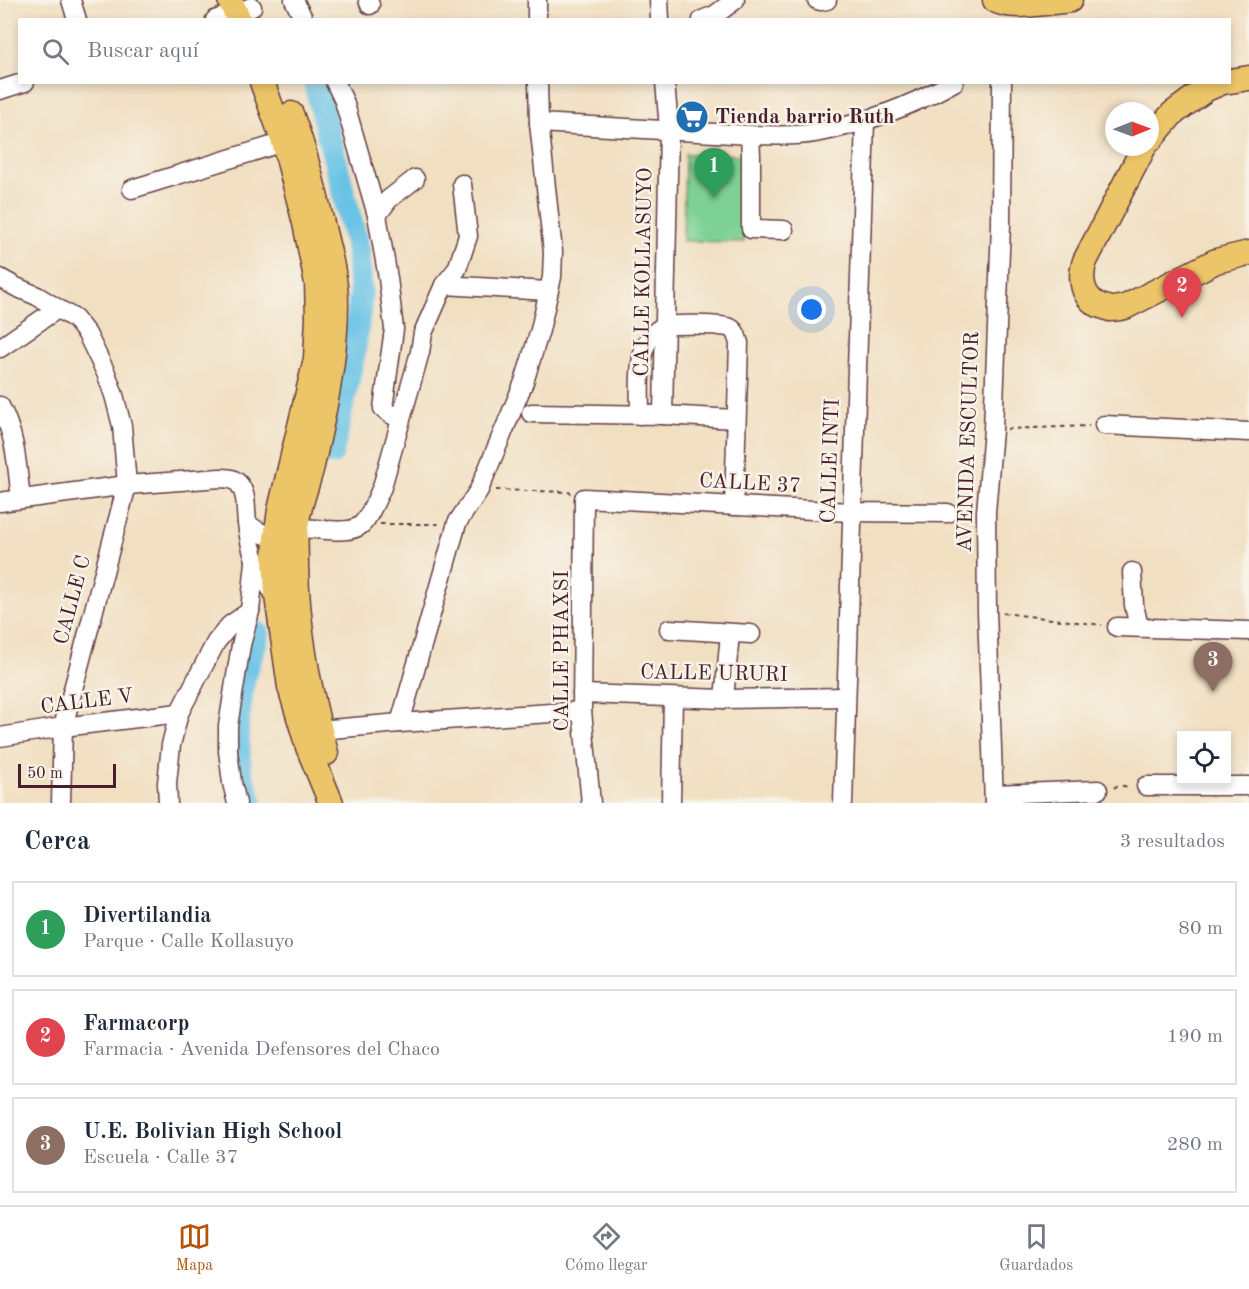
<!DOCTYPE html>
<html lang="es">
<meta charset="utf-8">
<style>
:root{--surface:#fff;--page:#f2f2f3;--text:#1f2937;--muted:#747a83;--line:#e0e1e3;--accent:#b45309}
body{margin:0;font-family:"Old Standard TT",serif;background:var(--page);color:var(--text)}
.controls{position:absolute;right:18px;bottom:18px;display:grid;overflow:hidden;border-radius:0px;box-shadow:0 3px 9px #0003}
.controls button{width:54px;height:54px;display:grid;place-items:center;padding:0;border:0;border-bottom:2px solid var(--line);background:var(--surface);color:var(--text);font:30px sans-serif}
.compass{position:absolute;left:1105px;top:102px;width:54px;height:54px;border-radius:50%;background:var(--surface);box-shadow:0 3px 9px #0003;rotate:89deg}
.scale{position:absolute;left:18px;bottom:15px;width:98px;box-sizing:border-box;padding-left:6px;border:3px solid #4a1f2b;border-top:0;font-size:16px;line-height:21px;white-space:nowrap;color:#4a1f2b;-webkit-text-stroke:4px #f7f3e8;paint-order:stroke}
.you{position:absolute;left:812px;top:310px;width:21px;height:21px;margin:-15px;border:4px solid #fff;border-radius:50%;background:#1a73e8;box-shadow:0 0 0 9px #1a73e833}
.badge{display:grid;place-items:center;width:39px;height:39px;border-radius:50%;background:var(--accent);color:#fff;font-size:20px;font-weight:700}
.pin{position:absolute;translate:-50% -50px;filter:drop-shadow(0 2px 3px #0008)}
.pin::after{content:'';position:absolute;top:32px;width:21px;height:18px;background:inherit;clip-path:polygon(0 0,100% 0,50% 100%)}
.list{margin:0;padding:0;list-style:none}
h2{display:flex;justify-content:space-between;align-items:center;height:78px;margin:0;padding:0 24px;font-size:26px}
h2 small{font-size:20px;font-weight:400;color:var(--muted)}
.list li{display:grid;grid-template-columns:39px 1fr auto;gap:18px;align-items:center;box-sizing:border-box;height:96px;margin:0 12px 12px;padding:0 12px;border:2px solid var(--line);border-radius:0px}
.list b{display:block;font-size:22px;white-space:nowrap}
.list p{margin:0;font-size:20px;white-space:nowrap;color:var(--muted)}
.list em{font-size:20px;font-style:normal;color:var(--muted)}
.icon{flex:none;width:33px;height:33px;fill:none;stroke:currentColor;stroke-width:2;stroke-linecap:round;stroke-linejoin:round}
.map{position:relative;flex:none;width:1249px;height:803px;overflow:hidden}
.search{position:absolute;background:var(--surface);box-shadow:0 3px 9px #0003;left:18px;right:18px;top:18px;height:66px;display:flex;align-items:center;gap:15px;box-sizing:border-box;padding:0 21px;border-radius:0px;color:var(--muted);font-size:22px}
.sheet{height:402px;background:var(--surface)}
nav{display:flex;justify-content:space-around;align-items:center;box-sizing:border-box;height:84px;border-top:2px solid var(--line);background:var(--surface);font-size:16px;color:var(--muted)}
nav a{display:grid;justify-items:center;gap:3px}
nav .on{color:var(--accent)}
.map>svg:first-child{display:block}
.green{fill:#7dd194;stroke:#647860;stroke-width:1.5}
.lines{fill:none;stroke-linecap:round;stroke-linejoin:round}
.river{stroke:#68c3e6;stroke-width:24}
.minor-casing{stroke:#633c42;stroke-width:21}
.major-casing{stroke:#633c42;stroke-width:27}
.path{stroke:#633c42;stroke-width:2;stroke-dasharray:4.5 4.5;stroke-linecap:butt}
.minor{stroke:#fff;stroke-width:18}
.major{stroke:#edc569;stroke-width:24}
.labels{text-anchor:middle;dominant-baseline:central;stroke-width:5;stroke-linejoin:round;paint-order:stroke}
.poi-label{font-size:21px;font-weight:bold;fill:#4a1f2b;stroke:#f7f3e8;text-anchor:start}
.street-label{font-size:21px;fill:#4a1f2b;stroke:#f7f3e8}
</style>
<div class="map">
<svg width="1249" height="803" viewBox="0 0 1249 803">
<rect width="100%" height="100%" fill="#f7f3e8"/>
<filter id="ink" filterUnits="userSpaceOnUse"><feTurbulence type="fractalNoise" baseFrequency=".0167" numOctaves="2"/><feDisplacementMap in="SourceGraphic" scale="12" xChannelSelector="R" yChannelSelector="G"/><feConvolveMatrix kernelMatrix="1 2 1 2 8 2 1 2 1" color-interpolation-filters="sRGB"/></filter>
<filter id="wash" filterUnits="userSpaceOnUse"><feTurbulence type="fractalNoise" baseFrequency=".008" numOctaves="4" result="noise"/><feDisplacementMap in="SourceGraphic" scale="24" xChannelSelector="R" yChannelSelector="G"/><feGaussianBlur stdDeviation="1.35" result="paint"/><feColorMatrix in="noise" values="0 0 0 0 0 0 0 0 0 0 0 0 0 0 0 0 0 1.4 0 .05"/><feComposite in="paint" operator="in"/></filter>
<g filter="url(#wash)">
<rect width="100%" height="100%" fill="#f1dfc1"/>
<!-- green -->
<path class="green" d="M685,154L745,155L744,242L683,241Z"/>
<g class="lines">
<!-- river -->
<g class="river">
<path d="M315,82L358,250L361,295L354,351L332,453"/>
<path d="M251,803L240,771L237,727L243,680L258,634"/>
</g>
</g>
</g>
<g filter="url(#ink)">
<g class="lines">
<defs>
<g id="minor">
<path d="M71,0L77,20"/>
<path d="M294,0L304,20"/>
<path d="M368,0L370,5"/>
<path d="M537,0V20"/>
<path d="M659,0L660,20"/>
<path d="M817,0L821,1L827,0"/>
<path d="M215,20L252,7"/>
<path d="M702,20L715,15L735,0"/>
<path d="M335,82L344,101L377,215L388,278L394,329L383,408L389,413L400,419"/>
<path d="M0,90L25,82"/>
<path d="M539,123L750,135C771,135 794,137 815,133C864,124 911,106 954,82"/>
<path d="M750,135L751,156V229L784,230"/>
<path d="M132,189L284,142"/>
<path d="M377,215L389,199L415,179"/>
<path d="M0,278L16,287L37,296L75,319L87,334L106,373L114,395L122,426L127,485L63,727L61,803"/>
<path d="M444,285L548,291"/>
<path d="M0,348L57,309"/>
<path d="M0,406C16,435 17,467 21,499"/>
<path d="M531,413L663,415L736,419"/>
<path d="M640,415C640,391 636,351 653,334C656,331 662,327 665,326C672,324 724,324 730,328C736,330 737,338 739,343L734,506"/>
<path d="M663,415L669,129L665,82"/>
<path d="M1104,425L1249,432"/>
<path d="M0,502L127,485L220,478C227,478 233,478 238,483C248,493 245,510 247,523C250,550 258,576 277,596"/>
<path d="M247,523C256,531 264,536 276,537C285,537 290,531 298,529C315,526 349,537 362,524C369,518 378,496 382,487L420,352L423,333L444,285L457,269L468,236L462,184"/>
<path d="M1132,572L1134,605L1139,627"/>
<path d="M1117,627L1249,631"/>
<path d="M669,629L751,634"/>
<path d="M582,694L724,699L846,697"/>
<path d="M724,699L730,633"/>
<path d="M400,723L457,523L479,490L524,382L540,330L552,277L553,252L539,123L538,82"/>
<path d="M319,730L400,723L582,711"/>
<path d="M0,737L63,727L179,713"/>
<path d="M1146,786H1249"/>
<path d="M994,794L1098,790"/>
<path d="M168,803L167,783L171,745L179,713L216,642L230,625L250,611"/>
<path d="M237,803L232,783L228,751V726L241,645L250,611L255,562"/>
<path d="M591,803L582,711L584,498L851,512L948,513"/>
<path d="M671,803L673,698"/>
<path d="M843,803L865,121"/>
<path d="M994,803L987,611L986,512L993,430L1001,225L1002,82"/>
</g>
<g id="major">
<path d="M230,0L239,20"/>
<path d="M995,0C1009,10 1051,2 1070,0"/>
<path d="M1230,81L1249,78"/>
<path d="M262,82L284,142L305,223L317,283L318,318L316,359L280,510L276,537L275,559L277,596L290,687L308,747L331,803"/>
<path d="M291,114C305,151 314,189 323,228C329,252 336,278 336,304C336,358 324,413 312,466C307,486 298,507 296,528C295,540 296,552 296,564C297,627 309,692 326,753"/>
<path d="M1150,140L1172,114L1206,89L1223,82"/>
<path d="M1144,147L1085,261C1079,278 1082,299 1101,306C1102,306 1110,309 1110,309C1115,309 1120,308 1125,307L1216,261L1249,253"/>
</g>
</defs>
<!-- minor casing -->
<use href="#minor" class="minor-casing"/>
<!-- major casing -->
<use href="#major" class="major-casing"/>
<!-- path -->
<g class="path">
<path d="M1007,429L1089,426"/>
<path d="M496,490L568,492L571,493"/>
<path d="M380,524H440"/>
<path d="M1003,613L1102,625"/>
<path d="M1114,788L1118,785L1130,787"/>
</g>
<!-- minor -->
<use href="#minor" class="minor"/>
<!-- major -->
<use href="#major" class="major"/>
</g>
</g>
<!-- icons -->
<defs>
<symbol id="supermarket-disc" viewBox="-11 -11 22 22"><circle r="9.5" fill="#1f6fb2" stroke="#f7f3e8"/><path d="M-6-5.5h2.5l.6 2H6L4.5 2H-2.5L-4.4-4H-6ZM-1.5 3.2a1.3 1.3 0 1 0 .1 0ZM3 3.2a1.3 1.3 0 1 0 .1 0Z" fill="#fff"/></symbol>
</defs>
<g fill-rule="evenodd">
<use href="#supermarket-disc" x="673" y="98" width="38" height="38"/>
</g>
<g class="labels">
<!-- poi labels -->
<g class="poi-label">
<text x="715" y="117">Tienda barrio Ruth</text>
</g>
<!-- street labels -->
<g class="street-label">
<text transform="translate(644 272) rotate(-89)">CALLE KOLLASUYO</text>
<text transform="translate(969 442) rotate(-88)">AVENIDA ESCULTOR</text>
<text transform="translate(831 461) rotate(-88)">CALLE INTI</text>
<text transform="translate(750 484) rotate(3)">CALLE 37</text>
<text transform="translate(73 600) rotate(-75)">CALLE C</text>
<text transform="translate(562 651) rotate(-90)">CALLE PHAXSI</text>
<text transform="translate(714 674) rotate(1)">CALLE URURI</text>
<text transform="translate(87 702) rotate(-7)">CALLE V</text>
</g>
</g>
</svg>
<div class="controls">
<button><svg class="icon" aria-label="locate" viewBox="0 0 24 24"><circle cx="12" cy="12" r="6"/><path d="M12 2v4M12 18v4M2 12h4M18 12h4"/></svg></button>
</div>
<svg class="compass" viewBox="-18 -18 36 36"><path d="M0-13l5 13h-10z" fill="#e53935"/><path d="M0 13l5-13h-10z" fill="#747a83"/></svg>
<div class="scale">50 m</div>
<div class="you"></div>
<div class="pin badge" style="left:714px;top:198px;background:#2e9e5b">1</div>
<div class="pin badge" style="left:1182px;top:318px;background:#e0444e">2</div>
<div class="pin badge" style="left:1213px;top:692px;background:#8d6e63">3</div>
<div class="search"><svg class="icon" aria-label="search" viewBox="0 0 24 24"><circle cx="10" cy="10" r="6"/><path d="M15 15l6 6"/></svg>Buscar aquí</div>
</div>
<section class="sheet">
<h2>Cerca<small>3 resultados</small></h2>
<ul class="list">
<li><span class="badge" style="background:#2e9e5b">1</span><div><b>Divertilandia</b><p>Parque · Calle Kollasuyo</p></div><em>80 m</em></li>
<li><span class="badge" style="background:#e0444e">2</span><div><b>Farmacorp</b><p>Farmacia · Avenida Defensores del Chaco</p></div><em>190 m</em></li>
<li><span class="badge" style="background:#8d6e63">3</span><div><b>U.E. Bolivian High School</b><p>Escuela · Calle 37</p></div><em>280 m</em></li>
</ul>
</section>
<nav>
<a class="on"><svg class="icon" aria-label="map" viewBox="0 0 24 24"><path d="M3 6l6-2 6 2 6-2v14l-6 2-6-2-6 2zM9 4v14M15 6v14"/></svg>Mapa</a>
<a><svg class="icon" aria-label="directions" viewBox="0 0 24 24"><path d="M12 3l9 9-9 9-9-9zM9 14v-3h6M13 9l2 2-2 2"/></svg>Cómo llegar</a>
<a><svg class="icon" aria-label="saved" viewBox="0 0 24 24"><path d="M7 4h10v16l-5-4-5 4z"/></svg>Guardados</a>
</nav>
